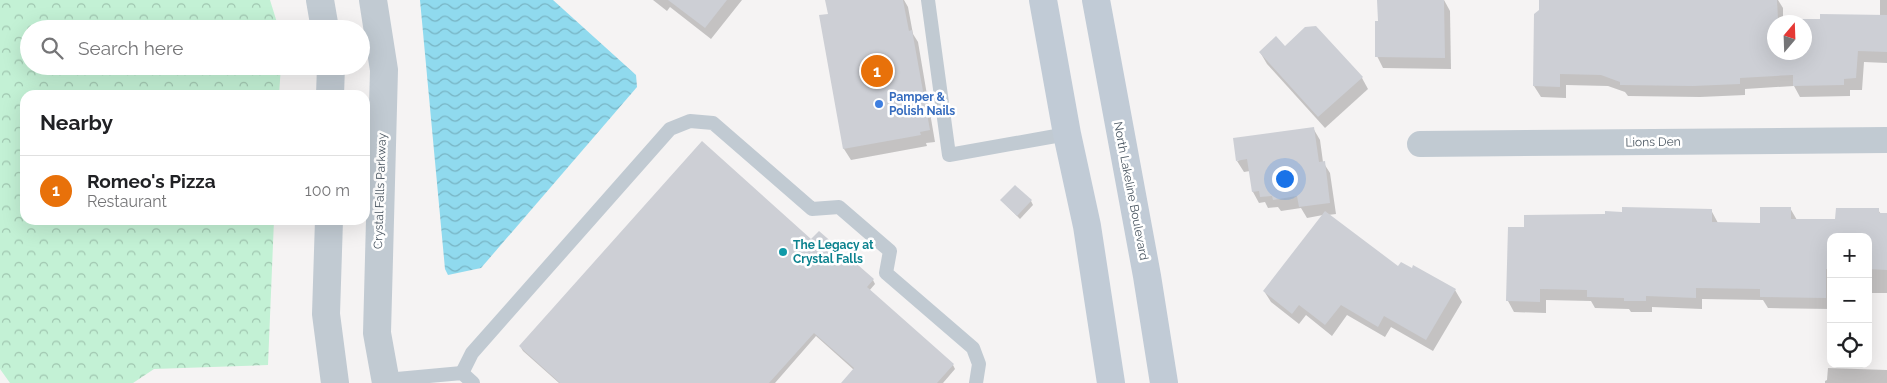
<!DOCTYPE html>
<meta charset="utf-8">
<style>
:root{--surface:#fff;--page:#f2f2f2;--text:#202124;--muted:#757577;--line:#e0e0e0;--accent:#b45309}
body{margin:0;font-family:Raleway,sans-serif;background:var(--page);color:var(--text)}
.controls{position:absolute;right:15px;bottom:15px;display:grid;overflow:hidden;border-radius:10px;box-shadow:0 5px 20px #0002}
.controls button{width:45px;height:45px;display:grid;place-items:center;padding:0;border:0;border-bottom:1px solid var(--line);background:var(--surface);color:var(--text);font:25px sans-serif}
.compass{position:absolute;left:1767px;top:15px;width:45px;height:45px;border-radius:50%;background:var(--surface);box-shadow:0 5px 20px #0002;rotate:19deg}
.you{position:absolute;left:1284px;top:178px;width:18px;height:18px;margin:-12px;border:4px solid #fff;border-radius:50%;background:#1a73e8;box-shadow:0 0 0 8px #1a73e833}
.badge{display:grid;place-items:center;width:32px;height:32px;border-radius:50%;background:var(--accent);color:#fff;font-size:16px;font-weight:700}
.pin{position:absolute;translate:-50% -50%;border:2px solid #fff;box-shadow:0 1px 5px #0006}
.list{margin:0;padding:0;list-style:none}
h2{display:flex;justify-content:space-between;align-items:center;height:65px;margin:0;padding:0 20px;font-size:21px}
h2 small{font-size:16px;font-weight:400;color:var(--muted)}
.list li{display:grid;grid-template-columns:32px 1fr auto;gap:15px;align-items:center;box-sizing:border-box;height:70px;padding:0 20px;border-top:1px solid var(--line)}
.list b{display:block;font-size:19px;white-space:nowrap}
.list p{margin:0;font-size:16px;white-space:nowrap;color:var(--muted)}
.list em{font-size:16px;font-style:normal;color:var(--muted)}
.icon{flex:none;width:28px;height:28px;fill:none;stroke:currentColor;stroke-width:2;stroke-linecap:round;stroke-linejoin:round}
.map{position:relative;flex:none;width:1887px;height:383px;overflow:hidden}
.search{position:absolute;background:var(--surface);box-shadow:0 5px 20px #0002;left:20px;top:20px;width:350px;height:55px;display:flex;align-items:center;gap:12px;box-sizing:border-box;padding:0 18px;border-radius:28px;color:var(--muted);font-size:19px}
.panel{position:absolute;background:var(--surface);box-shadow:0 5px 20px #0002;left:20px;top:90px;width:350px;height:135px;border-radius:15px}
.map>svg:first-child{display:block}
.forest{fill:url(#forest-crowns)}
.water{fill:url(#water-waves)}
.shadow{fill:#0003;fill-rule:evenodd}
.building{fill:#cdcfd5;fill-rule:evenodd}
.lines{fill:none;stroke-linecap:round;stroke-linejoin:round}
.service{stroke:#c1cad2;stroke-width:14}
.minor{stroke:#c1cad2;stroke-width:26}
.tertiary{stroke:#c1cad2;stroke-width:28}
.secondary{stroke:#c1cbd6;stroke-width:28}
.shop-dot{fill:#3f7fe0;stroke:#fff;stroke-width:2}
.culture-dot{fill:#0f9aa8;stroke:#fff;stroke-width:2}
.labels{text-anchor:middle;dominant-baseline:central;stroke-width:5;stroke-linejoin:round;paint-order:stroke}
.shop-label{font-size:12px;font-weight:bold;fill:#366cbe;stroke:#fff;text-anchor:start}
.street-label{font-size:12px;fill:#4a5661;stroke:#fff}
.culture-label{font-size:12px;font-weight:bold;fill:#0d838f;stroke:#fff;text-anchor:start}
</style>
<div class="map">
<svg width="1887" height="383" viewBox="0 0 1887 383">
<defs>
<pattern id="forest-crowns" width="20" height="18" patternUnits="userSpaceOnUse" patternTransform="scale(1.25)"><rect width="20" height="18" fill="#c3f1d5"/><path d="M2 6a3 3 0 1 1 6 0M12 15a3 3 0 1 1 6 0" fill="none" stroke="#a0c6b0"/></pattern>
<pattern id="water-waves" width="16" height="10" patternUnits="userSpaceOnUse" patternTransform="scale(1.25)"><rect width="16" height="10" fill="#90daee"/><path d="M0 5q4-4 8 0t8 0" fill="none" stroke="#78b4c4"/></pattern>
</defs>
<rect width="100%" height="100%" fill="#f5f3f3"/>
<!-- forest -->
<path class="forest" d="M0,0H270L279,29H29V66H281L279,95H25V220H274L268,365L154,369L133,383H10L0,369Z"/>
<!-- water -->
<path class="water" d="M420,0H553L636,75L637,87L481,268L448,275L445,269Z"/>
<!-- shadow -->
<g class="shadow">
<path d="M653,0H742L711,39L670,7L667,11Z"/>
<path d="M827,0H904L908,7L913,34L918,42L935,142L926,143L927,146L851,160L844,149Z"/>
<path d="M1379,0H1444L1450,11L1451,69L1383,68L1377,56Z"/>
<path d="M1541,0H1778L1783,8V20H1821L1880,16V0H1887V63L1864,62L1862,90H1850V96L1800,97L1794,86L1745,89V95L1700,97L1628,96L1625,92L1608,86L1566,85V98L1541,97L1534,86ZM1774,22H1804V52H1774Z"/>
<path d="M1285,48L1362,78L1368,89L1325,128L1267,64L1260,52Z"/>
<path d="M1313,128L1320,140L1323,162L1330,173L1336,214L1328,215L1399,268L1412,269L1414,267L1455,290L1462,302L1433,351L1391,327L1385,337L1347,315L1332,336L1306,315L1299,324L1271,302L1264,291L1323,215L1307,218L1301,208L1281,211L1278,207L1268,208L1265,202L1259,203L1253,192L1250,171L1244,172L1237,161Z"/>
<path d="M1001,200L1031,201L1033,205L1020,219Z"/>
<path d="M1790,208L1797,220H1837L1878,210L1881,214H1887V293H1868V237H1831V309L1768,308L1763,300L1702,299V309L1652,307V312H1631L1629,309L1595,308L1591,301L1546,300V313L1514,312L1508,301L1509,229H1525L1606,215L1711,210L1718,223L1762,225Z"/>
<path d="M811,241L873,280L875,284L869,291L953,365L955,369L943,383H842L854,370L816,336L775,383H559L523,351L520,346Z"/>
<path d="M1828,368L1887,370V383H1825V381L1827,380Z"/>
</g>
<!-- building -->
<g class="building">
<path d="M668,0H727L705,28Z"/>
<path d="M825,0H903L909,31L912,30L930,130L920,132L921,135L843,149L819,15L828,14Z"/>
<path d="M1377,0H1444L1445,58L1375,57V21H1378Z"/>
<path d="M1539,0H1777L1778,19H1820V14L1887,15V52L1858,51L1856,78L1844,79V85L1793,86V75L1740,78V84L1693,86L1620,85V82L1601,75L1560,74V87L1533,86L1534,14L1539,10ZM1774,22H1804V52H1774Z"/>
<path d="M1316,26L1363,77L1318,117L1259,52L1276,36L1285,46L1305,27Z"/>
<path d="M1314,127L1319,162L1325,161L1330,203L1299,207L1297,196L1273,200L1272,196L1260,197L1259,191L1252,192L1247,159L1236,161L1233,138Z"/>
<path d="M702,141L811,239L819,231L874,279L867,287L954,364L937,383H841L854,368L814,333L769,383H560L519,346Z"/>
<path d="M1015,185L1032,200L1017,216L1000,200Z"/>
<path d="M1622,207L1712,209V222L1760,223V207H1791V219H1835L1836,208H1879V213H1887V270L1868,269V237H1831V269H1826V298L1760,297V289L1696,288V298L1646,296V301H1624V298L1587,297V290L1540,289V302L1506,301L1508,227H1524V215L1605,214V211L1622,212Z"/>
<path d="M1325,211L1398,266L1401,262L1412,268L1413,265L1456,289L1426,340L1384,316L1378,327L1341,305L1325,325L1299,305L1292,314L1263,291Z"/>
</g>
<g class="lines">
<!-- service -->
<g class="service">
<path d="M928,0L949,155L1067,134"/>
<path d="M462,373L472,353L670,129L690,121L713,123L812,209L839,207L890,251L886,273L973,348L979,364L976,383"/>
<path d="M386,380L462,373L473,383"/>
</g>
<!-- minor -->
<path class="minor" d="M1420,144L1887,140"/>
<!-- tertiary -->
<g class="tertiary">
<path d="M320,0L325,29"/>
<path d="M373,0L384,70L377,333L386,383"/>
<path d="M330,95L331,66"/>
<path d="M329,220L326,314L335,383"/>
</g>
<!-- secondary -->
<g class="secondary">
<path d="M1043,0L1067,134L1087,226L1111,383"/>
<path d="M1096,0L1147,276L1164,383"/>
</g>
</g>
<!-- markers -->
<circle class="shop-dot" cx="879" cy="104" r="5"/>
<circle class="culture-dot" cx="783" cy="252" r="5"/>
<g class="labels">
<!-- shop labels -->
<g class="shop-label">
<text x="889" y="97">Pamper &amp;<tspan x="889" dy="14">Polish Nails</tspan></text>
</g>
<!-- street labels -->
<g class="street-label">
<text transform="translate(1653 142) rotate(-1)">Lions Den</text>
<text transform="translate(380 191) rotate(-88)">Crystal Falls Parkway</text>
<text transform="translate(1131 191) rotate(79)">North Lakeline Boulevard</text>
</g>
<!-- culture labels -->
<g class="culture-label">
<text x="793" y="245">The Legacy at<tspan x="793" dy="14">Crystal Falls</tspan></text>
</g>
</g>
</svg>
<div class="controls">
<button>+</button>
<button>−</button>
<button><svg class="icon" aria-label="locate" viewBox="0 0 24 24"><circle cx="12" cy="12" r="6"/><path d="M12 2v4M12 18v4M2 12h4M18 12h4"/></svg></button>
</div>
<svg class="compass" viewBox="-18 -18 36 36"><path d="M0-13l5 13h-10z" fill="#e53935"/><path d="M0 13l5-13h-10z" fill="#757577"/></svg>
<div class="you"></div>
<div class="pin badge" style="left:877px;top:71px;background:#e8710a">1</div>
<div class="search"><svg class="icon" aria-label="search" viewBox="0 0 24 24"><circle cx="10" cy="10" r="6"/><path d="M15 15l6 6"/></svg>Search here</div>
<section class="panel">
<h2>Nearby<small></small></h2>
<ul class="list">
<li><span class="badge" style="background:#e8710a">1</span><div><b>Romeo's Pizza</b><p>Restaurant</p></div><em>100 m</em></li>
</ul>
</section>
</div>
